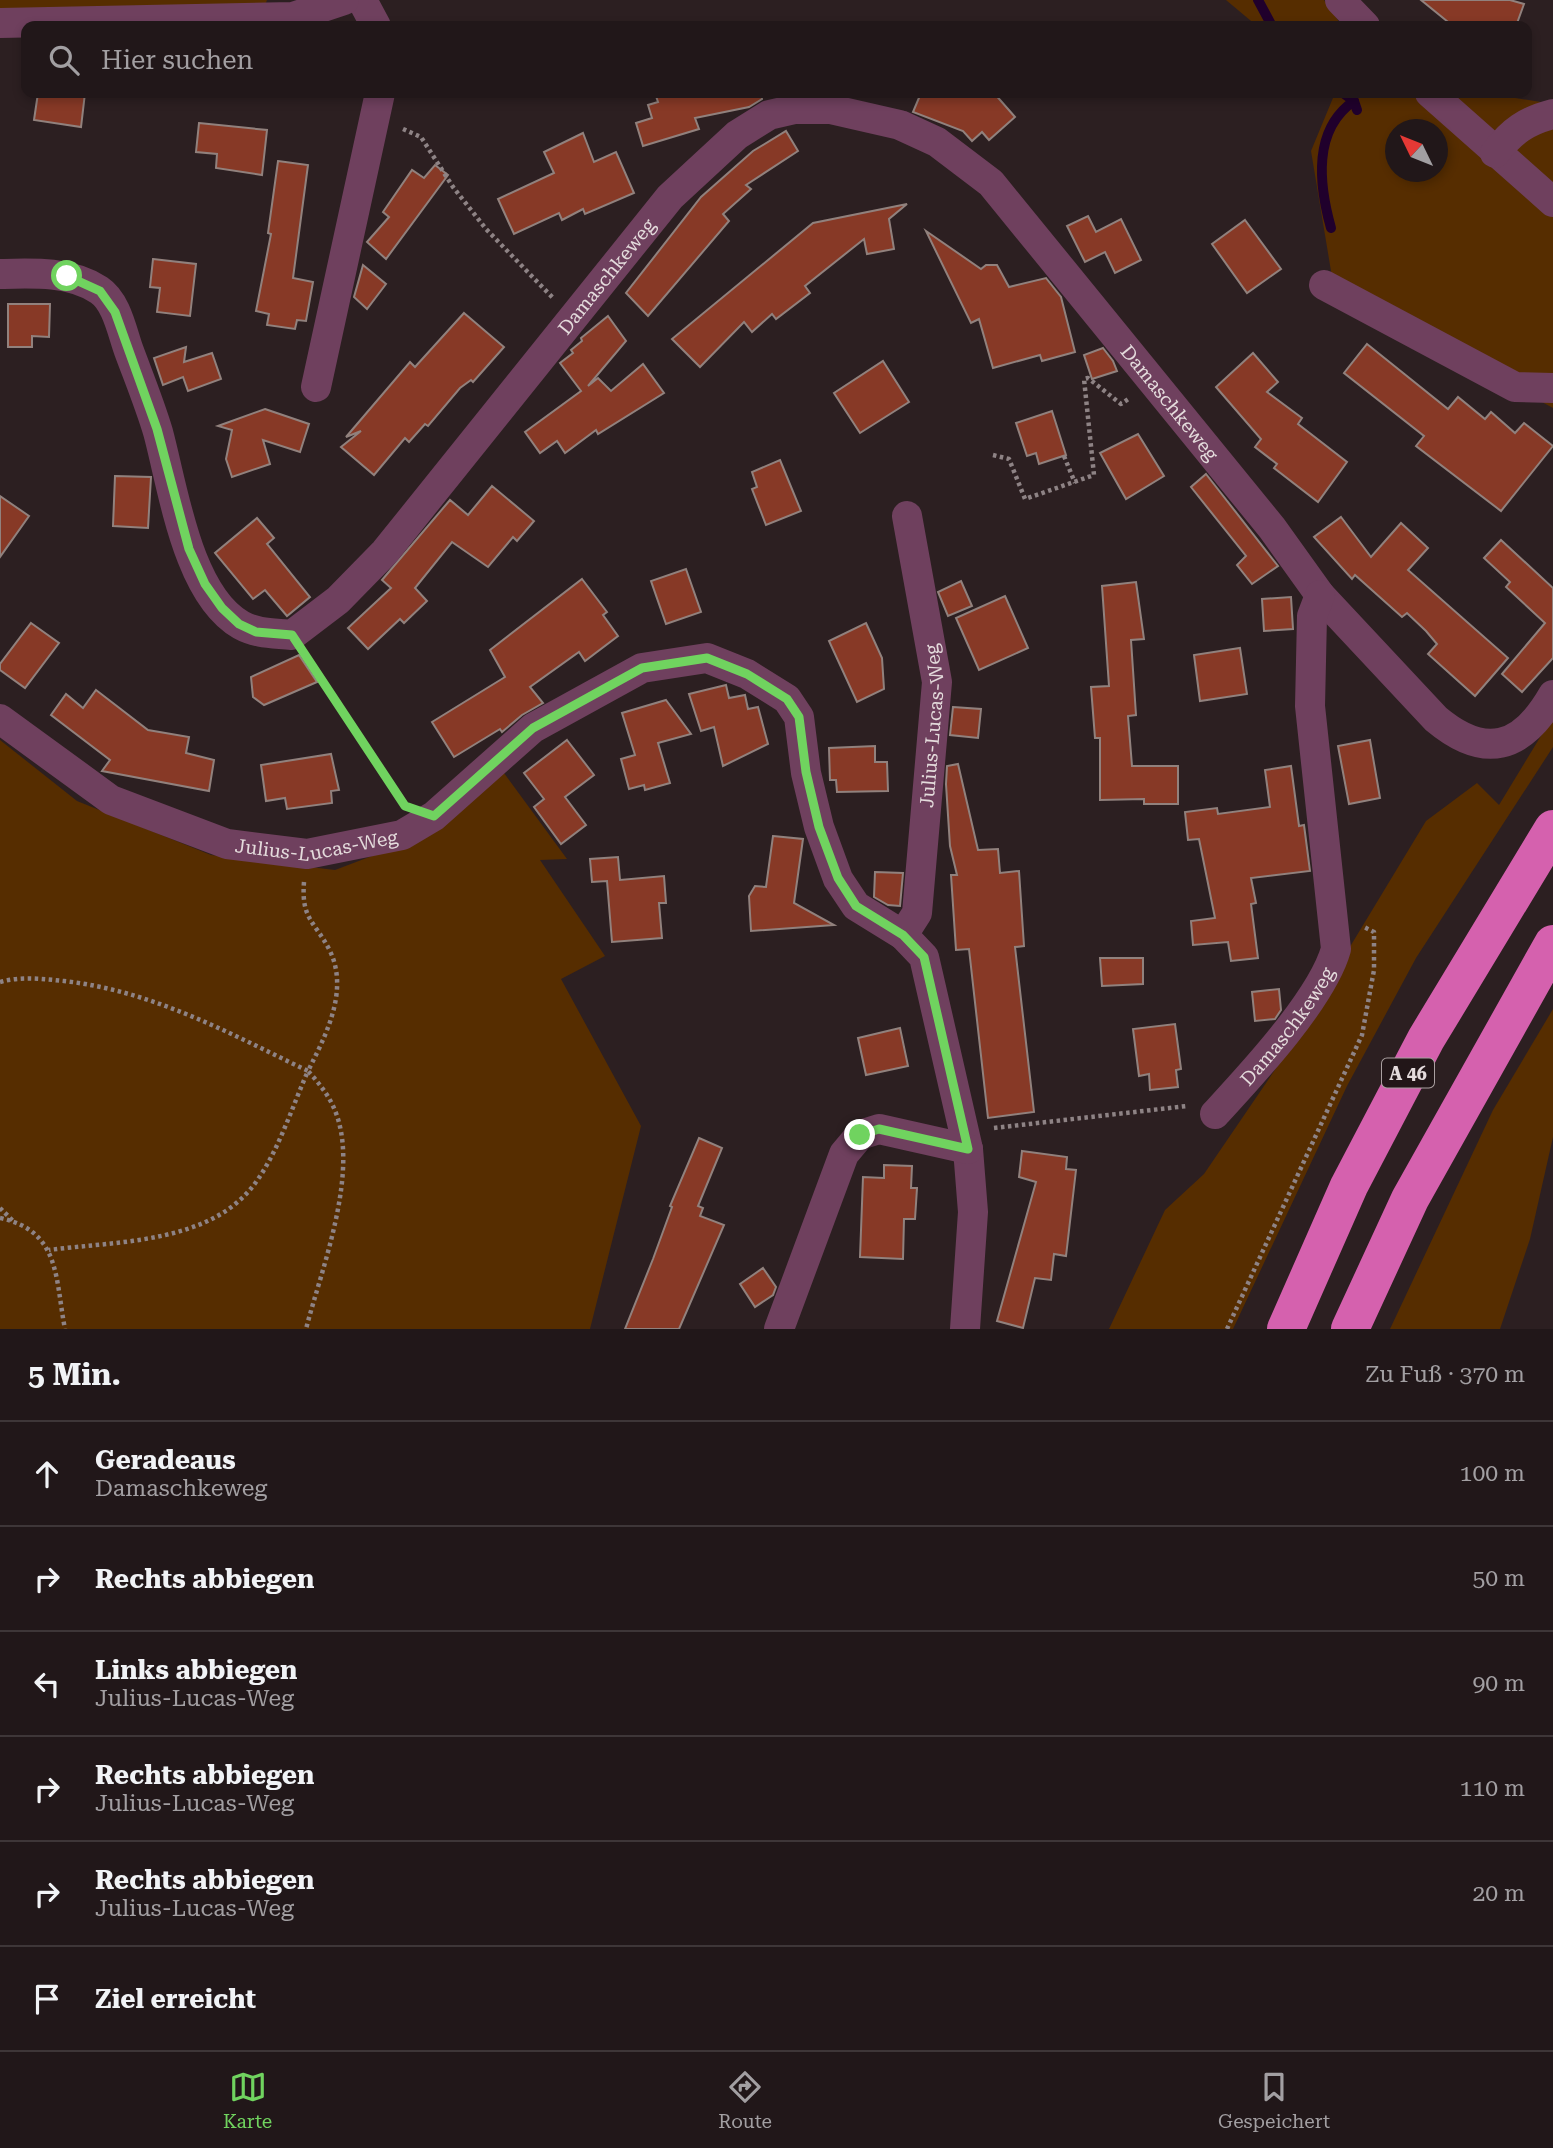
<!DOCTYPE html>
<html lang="de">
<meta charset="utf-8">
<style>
:root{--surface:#211719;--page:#2d2426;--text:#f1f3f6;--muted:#a29fa2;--line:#3e3638;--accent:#70d35f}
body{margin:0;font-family:"Roboto Serif",serif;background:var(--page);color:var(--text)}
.compass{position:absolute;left:1385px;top:119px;width:63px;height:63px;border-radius:50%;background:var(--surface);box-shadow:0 4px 10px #0003;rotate:313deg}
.stop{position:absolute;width:21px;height:21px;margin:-16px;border:5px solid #70d35f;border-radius:50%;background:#fff}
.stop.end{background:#70d35f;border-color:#fff;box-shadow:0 2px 7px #0008}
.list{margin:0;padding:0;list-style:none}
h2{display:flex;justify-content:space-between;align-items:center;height:91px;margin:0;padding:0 28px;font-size:30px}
h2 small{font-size:23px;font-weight:400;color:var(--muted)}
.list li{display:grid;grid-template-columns:46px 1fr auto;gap:21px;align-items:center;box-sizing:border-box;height:105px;padding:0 28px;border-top:2px solid var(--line)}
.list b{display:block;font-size:26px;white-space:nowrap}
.list p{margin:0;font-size:23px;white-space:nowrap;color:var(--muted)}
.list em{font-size:23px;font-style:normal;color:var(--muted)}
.icon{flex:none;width:38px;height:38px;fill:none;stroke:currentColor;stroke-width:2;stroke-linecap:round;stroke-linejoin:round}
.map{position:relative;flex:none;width:1553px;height:1329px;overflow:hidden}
.search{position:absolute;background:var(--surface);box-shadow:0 4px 10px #0003;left:21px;right:21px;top:21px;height:77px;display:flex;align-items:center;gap:18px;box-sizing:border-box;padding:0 24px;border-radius:14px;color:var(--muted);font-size:26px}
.sheet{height:721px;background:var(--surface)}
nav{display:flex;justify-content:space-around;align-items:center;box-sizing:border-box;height:98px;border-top:2px solid var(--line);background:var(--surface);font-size:19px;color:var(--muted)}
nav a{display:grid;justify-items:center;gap:4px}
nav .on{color:var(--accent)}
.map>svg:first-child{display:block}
.green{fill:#562d00;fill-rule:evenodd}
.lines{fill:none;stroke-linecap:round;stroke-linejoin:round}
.stream{stroke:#20002c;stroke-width:10}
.building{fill:#873926;stroke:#91817d;stroke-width:2}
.path{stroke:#8e8385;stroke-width:4.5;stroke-dasharray:3.5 3.5;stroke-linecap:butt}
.street{stroke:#6f405e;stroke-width:30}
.highway{stroke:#d561ae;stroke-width:38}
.route{stroke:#70d35f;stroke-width:9}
.labels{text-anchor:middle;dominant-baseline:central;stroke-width:7;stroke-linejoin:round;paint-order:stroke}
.shield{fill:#221618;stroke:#aaa0a1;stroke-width:2}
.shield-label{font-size:18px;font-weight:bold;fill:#e4dbdc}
.street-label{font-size:19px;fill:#e4dbdc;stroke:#221618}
</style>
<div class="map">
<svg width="1553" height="1329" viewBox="0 0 1553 1329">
<rect width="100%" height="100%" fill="#2c1f21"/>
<!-- green -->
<g class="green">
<path d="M0,0H267L265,5L0,11Z"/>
<path d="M1226,0H1324L1342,26H1257Z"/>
<path d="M1335,93H1485L1553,104V408L1334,289L1311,151ZM1396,130H1438V172H1396Z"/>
<path d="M1553,716V747L1416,958L1347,1086L1233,1329H1109L1165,1210L1204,1174L1345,967V955L1426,821L1477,783L1499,805Z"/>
<path d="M0,740L77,801L211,855L335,870L422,837L501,769L567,859L540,860L605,956L561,979L641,1126L590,1329H0Z"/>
<path d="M1553,1009V1137L1530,1239L1500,1329H1390L1493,1110Z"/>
</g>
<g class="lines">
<!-- stream -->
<g class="stream">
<path d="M1258,0L1272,26"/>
<path d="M1343,93L1354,101L1357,110"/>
<path d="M1331,228C1319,185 1312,130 1354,101"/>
</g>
</g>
<!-- building -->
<g class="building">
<path d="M1421,0H1510L1524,4L1516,26H1453Z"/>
<path d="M38,93H85L81,127L34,120Z"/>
<path d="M655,93H761L762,99L749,107L695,118L699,129L643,146L636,123L652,118L648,105L658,102Z"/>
<path d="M921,93H994L1015,117L989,140L982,132L972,141L963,131L913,112Z"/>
<path d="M199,123L267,130L262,175L216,168L217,154L196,152Z"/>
<path d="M786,131L798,151L746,185L751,189L723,214L729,221L648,316L626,293L701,197L753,151Z"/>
<path d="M583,133L594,162L616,152L634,193L585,214L583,209L562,220L559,213L514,234L498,199L554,173L544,152Z"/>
<path d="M278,161L308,165L293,278L313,282L306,321L297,320L295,329L267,325L269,314L256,311L271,234L268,233Z"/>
<path d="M435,165L448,175L386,259L367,242L389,217L383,212L412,170L424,178Z"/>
<path d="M907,204L889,219L894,249L867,254L864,239L805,286L810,293L776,319L772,314L752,332L744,322L700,367L672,339L813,223Z"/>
<path d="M1088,216L1096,232L1121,219L1141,260L1115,273L1105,252L1085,262L1067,226Z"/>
<path d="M1245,220L1281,269L1247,293L1212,244Z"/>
<path d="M926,231L981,269L986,265H997L1009,287L1046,278L1061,297L1075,352L1042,361L1040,355L993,368L979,319L971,323Z"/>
<path d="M153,259L196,264L190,316L157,312L160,288L150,287Z"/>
<path d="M363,265L386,284L367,309L354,297Z"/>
<path d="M8,304H50L49,337L32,336V347H8Z"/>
<path d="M464,313L504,347L473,382L471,380L460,388L428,426L425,424L409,442L405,438L374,475L341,447L361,431L346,437L410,362L415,367Z"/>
<path d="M608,316L626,341L588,386L598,378L611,391L643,364L664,393L598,434L596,430L565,453L557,441L540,453L525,432L581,391L560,363L573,353L571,350L582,341L581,338Z"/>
<path d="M1367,344L1448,409L1458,397L1485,419L1491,412L1515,433L1524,423L1553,446L1501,511L1416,446L1424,436L1344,373Z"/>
<path d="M186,347L184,362L212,353L221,379L188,391L183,377L163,385L154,358Z"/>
<path d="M1103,348L1113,361L1117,371L1092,379L1084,355Z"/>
<path d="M1253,353L1278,382L1267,392L1302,418L1298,424L1347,462L1318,502L1274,468L1277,464L1255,447L1261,439L1216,387Z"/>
<path d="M883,361L909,402L860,433L834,393Z"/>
<path d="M265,409L309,424L300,452L263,440L270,464L232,477L226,459L232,430L218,426Z"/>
<path d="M1052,411L1066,455L1039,464L1036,453L1027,456L1016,423Z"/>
<path d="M1138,434L1164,476L1126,499L1100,453Z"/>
<path d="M780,460L801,511L766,525L752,489L757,487L752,472Z"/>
<path d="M1206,474L1278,566L1252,584L1237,565L1246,556L1191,487Z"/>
<path d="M115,476L151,477L148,528L113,526Z"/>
<path d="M492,486L534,521L517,541L513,537L488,567L452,542L415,588L427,601L404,623L400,619L368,649L348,628L391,588L382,580L450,500L468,515Z"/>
<path d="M0,496L29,516L0,557Z"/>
<path d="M1341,517L1371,557L1401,523L1428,548L1408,570L1508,658L1475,696L1428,654L1437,644L1426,631L1407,613L1402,617L1355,575L1352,579L1314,537Z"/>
<path d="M257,518L274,538L267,544L310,597L287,616L265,590L253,599L215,553Z"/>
<path d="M1501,540L1553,588V658L1522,692L1502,674L1545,623L1506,587L1510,582L1484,558Z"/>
<path d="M686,569L701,612L666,624L651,581Z"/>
<path d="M582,579L607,612L603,615L618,636L585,661L579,652L530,687L543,703L522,715L502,732L500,729L454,757L432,722L505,677L490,650Z"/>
<path d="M961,581L972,606L948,616L938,592Z"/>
<path d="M1136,582L1144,639L1131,640L1136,715L1128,716L1132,766H1178V804H1144V799L1100,800V738H1095L1091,687L1109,686L1102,586Z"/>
<path d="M1005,596L1028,648L979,670L956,618Z"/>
<path d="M1291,597L1293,629L1264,631L1262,599Z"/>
<path d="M31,623L59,643L25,688L0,670V664Z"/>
<path d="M866,623L882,658L884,689L857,702L829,641Z"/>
<path d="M1240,648L1247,694L1200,701L1194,655Z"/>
<path d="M299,655L317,682L264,705L253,697L251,677Z"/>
<path d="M726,685L729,698L745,695L748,709L758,707L768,744L723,766L714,727L701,731L689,694Z"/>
<path d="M96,690L148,730L189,737L186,753L214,760L209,791L102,771L110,760L51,715L66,694L83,708Z"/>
<path d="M666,700L691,734L658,743L670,783L645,790L644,785L629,789L621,759L635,755L622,713Z"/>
<path d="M953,707L981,709L978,738L950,735Z"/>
<path d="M567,740L594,775L565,797L586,825L561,844L534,807L544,799L524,773Z"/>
<path d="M1370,740L1380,798L1349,804L1338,746Z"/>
<path d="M875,746V762H887L888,791L837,792L836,780H830L829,748Z"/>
<path d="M331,754L339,790L331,791L332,803L287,809L285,798L266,801L261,765Z"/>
<path d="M958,764L978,850L998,849L1000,873L1019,871L1024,946L1015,947L1034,1112L988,1118L969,949L956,950L951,875H957L950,846L946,784L947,766Z"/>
<path d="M1291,766L1299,826L1304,825L1310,871L1251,878L1256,903L1251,904L1258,958L1231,961L1228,942L1193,945L1191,921L1215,918L1199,839L1188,840L1185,812L1217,808L1218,814L1270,807L1265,770Z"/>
<path d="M773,836L803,839L794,903L834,925L751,931L749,896L755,886L766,887Z"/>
<path d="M618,857L620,880L664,876L666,903H659L662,938L612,942L607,881L592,882L590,859Z"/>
<path d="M875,872L903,873L900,906L888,905L874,897Z"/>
<path d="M1100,958H1143V984L1102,986Z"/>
<path d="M1279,989L1281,1010L1275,1019L1255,1021L1252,992Z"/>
<path d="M1175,1024L1181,1069L1176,1070L1178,1087L1150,1090L1149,1074L1139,1076L1133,1029Z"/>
<path d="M900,1028L908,1066L866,1075L858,1038Z"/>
<path d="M699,1138L722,1148L698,1206L703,1208L700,1216L724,1225L679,1329H625L653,1259L672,1207L670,1206Z"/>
<path d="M1022,1151L1067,1157L1066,1169L1076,1170L1066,1256L1054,1254L1051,1280L1035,1278L1023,1328L997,1321L1036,1182L1019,1177Z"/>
<path d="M884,1165L912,1166L911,1188H917L915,1219H904L903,1259L860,1257L863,1177L884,1178Z"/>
<path d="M763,1268L776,1287L773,1295L755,1307L740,1284Z"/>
</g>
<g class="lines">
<!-- path -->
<g class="path">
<path d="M403,129L421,137L453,187L486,229L553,298"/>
<path d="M993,455L1009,459L1025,499L1094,475L1084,379L1088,378L1121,404L1130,398"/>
<path d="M1064,456L1075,483"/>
<path d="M309,659L402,801"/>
<path d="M304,882C301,920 315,921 330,951C349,991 326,1035 308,1071C318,1082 327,1093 333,1106C362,1167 322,1267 306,1329"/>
<path d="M0,982C21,976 43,979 64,981C153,991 229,1033 308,1071C292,1107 279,1150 256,1182C212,1244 117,1241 49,1250"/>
<path d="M994,1128L1187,1106"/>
<path d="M0,1208L13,1221"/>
<path d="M0,1218C61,1231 55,1279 65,1329"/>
<path d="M1227,1329L1362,1035L1374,970V932L1364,927"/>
</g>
<!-- street -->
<g class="street">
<path d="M362,0L376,26"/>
<path d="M1340,0L1365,26"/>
<path d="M0,23L293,17L344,0"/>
<path d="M1430,93L1553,202"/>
<path d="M1495,153C1512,131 1526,121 1553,114"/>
<path id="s1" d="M0,274C32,273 70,271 99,290C117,302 122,332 129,351C139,378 150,405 158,432C173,487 187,594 241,625C257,634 275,633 292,635L338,600L385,552L670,197L737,135L769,115L795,109H830L900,125L937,142L991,183L1272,528L1320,595L1436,719C1485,760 1522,749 1553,695"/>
<path d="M1324,285L1515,387L1553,388"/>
<path d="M316,387L380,93"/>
<path id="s2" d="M0,719L111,800L227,844L307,854L402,835L434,816L533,728L642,668L707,658L747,674L787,699L799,717L806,773L819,827L838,879L856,906L903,935L924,957L968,1149L973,1212L965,1329"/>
<path id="s3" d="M903,935L917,913L937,682L907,516"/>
<path id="s4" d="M1215,1114C1251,1075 1322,999 1336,949L1310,706L1312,616L1320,595"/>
<path d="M779,1329L844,1154L860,1135L879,1129L968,1149"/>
</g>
<!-- highway -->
<g class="highway">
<path d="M1286,1329L1349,1186L1426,1039L1553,829"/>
<path d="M1350,1329L1410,1199L1553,944"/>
</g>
</g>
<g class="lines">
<!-- route -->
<path class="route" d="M67,276L100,291L115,312L157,429L189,549L205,584L222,608L239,624L256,632L292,635L405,806L434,816L533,728L642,668L707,658L747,674L787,699L799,717L806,772L819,827L838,878L856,906L903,935L924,957L968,1149L879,1129L860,1135"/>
</g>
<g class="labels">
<!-- shield labels -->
<rect class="shield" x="1382" y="1058.5" width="52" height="29" rx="5"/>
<g class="shield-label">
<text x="1408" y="1073">A 46</text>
</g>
<!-- street labels -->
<g class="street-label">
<text stroke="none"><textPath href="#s1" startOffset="1003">Damaschkeweg</textPath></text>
<text stroke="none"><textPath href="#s1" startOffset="1759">Damaschkeweg</textPath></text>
<text stroke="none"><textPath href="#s3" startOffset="214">Julius-Lucas-Weg</textPath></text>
<text stroke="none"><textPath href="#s2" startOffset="352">Julius-Lucas-Weg</textPath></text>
<text stroke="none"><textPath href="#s4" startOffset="114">Damaschkeweg</textPath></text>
</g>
</g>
</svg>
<svg class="compass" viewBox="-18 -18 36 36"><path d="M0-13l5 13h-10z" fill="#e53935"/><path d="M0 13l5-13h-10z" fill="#a29fa2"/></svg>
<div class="stop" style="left:67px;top:276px"></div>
<div class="stop end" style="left:860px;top:1135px"></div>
<div class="search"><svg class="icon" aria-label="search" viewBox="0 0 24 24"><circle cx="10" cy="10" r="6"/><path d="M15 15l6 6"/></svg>Hier suchen</div>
</div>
<section class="sheet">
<h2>5 Min.<small>Zu Fuß · 370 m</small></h2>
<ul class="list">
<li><svg class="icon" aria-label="ahead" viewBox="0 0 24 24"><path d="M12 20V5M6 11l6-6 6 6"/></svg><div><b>Geradeaus</b><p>Damaschkeweg</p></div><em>100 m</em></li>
<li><svg class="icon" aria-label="right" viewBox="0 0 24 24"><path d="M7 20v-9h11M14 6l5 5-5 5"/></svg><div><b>Rechts abbiegen</b></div><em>50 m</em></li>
<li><svg class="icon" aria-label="left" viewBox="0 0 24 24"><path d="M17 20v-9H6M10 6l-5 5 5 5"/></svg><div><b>Links abbiegen</b><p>Julius-Lucas-Weg</p></div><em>90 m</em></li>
<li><svg class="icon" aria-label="right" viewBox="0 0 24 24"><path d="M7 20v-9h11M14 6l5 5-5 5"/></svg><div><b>Rechts abbiegen</b><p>Julius-Lucas-Weg</p></div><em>110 m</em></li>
<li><svg class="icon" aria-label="right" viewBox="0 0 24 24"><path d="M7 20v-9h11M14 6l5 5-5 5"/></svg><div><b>Rechts abbiegen</b><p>Julius-Lucas-Weg</p></div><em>20 m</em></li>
<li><svg class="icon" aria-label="arrive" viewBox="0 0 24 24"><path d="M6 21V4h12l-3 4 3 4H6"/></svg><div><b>Ziel erreicht</b></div></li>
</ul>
</section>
<nav>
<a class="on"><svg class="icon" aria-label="map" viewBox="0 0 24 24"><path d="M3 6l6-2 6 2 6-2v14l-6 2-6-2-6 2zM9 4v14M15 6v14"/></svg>Karte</a>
<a><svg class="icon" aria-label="directions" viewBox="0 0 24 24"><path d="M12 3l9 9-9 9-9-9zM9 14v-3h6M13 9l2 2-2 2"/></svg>Route</a>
<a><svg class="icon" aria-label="saved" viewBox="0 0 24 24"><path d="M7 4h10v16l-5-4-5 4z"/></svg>Gespeichert</a>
</nav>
